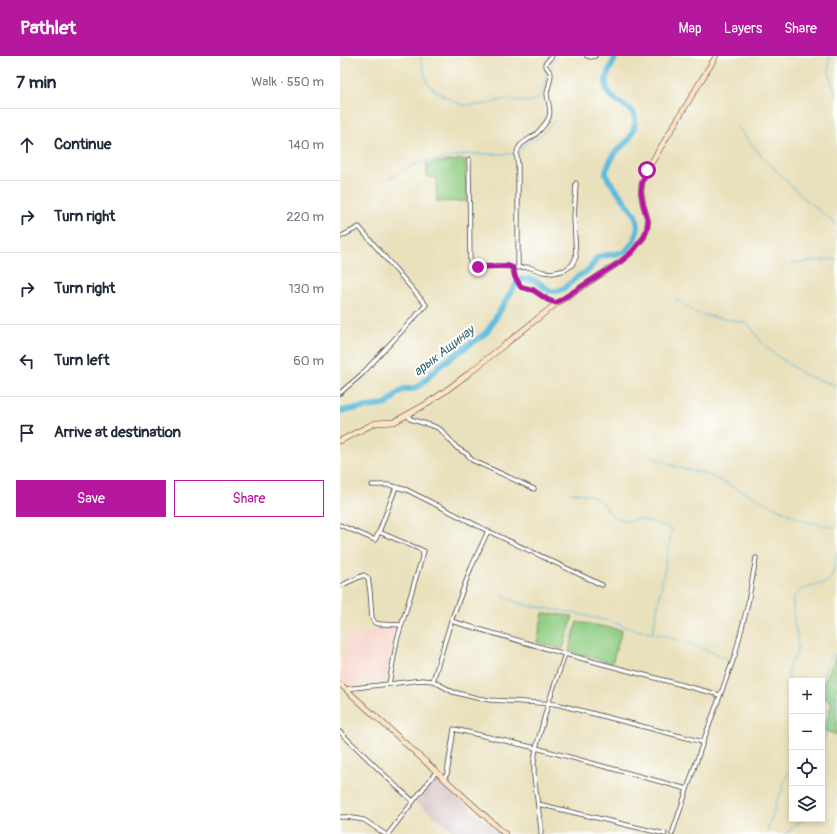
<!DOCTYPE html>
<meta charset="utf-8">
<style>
:root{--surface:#fff;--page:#f2f2f3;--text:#1f2937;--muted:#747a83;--line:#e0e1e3;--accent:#b5179e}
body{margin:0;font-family:Pangolin,sans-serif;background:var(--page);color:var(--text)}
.controls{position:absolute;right:12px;bottom:12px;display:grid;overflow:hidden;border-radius:0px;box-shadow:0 2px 6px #0003}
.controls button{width:36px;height:36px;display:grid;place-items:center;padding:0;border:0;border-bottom:1px solid var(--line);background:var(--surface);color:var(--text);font:20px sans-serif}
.stop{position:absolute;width:12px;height:12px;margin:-9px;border:3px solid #b5179e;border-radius:50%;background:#fff}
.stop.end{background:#b5179e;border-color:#fff;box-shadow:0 1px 4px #0008}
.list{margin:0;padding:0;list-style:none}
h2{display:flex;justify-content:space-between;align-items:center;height:52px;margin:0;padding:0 16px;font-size:17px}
h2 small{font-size:13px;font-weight:400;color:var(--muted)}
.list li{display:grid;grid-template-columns:26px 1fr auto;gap:12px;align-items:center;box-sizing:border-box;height:72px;padding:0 16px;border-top:1px solid var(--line)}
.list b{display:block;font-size:15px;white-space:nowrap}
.list em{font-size:13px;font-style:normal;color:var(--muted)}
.actions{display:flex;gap:8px;padding:12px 16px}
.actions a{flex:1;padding:9px 0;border:1px solid var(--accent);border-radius:0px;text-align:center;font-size:14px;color:var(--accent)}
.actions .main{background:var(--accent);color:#fff}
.icon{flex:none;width:22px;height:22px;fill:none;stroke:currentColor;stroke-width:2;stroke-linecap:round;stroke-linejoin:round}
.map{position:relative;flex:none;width:497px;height:778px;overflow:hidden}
header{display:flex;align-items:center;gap:24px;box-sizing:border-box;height:56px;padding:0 20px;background:var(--accent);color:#fff}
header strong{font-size:19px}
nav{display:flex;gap:22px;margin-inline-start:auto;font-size:14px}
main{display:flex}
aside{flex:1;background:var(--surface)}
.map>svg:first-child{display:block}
.built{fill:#f7d1c8}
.industrial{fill:#d2bfc0}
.green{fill:#91ce84;stroke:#567550}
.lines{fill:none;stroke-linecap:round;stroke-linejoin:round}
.stream{stroke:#5bbbda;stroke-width:1}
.river{stroke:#5bbbda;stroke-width:6}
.minor-casing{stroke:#3b3934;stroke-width:5}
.secondary-casing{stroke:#3b3934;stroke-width:6}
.minor{stroke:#fff;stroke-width:3.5}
.secondary{stroke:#fee4c6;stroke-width:5}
.route{stroke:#b5179e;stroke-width:5}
.labels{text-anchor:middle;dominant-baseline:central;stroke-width:4;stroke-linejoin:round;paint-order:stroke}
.water-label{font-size:13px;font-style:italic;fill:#386471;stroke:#fff}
</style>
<header>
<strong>Pathlet</strong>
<nav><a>Map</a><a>Layers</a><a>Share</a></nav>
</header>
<main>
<aside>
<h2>7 min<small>Walk · 550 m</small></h2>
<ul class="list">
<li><svg class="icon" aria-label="ahead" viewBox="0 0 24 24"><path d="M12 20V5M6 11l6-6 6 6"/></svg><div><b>Continue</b></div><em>140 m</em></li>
<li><svg class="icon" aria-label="right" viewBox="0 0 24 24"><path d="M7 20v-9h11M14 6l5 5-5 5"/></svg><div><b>Turn right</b></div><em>220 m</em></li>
<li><svg class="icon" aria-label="right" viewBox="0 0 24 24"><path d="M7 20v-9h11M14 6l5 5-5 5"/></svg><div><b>Turn right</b></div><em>130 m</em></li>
<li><svg class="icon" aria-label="left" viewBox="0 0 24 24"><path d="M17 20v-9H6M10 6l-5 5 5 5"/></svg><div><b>Turn left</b></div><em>60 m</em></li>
<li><svg class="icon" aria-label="arrive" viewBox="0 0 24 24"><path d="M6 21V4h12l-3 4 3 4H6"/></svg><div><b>Arrive at destination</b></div></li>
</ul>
<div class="actions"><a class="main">Save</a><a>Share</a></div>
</aside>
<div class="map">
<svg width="497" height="778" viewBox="0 0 497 778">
<rect width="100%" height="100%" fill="#fff"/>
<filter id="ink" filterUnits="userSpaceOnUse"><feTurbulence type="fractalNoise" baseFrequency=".025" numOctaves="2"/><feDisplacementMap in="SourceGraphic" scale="8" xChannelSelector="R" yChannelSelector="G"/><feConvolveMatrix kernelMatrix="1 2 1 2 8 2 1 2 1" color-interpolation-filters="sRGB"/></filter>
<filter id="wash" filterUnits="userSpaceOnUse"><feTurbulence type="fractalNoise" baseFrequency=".012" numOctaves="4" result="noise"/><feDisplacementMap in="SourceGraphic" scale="16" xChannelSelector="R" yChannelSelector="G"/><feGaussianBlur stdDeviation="0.9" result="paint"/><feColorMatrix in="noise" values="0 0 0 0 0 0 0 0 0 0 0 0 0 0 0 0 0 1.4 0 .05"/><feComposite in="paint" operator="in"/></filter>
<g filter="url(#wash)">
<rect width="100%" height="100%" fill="#e9e0bc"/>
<!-- built -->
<path class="built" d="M36,571L57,572L46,625L7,628L0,623V613H1L5,599V578L36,575Z"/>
<!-- industrial -->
<path class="industrial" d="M95,721L160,778H117L76,746Z"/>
<!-- green -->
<g class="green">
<path d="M125,103L127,145L97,146L96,130L97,122L87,121V108Z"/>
<path d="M203,557L233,560L223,593L197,586Z"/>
<path d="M237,566L282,574L272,607L229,595Z"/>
<path d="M497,598V679L484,674L492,646L482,641V631Z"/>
</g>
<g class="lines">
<!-- stream -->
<g class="stream">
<path d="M80,0L87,26L93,33L115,46L124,49H141L167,43L185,46L197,43L201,37L207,16"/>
<path d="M490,0C486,15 492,27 497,40"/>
<path d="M209,13L217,0"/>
<path d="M397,71L425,104L463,141L497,169"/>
<path d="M179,95L185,88L199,81L216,64"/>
<path d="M49,123L76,108L129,98H175"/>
<path d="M452,207L497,203"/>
<path d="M335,243L353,255L363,259L402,266L408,268L424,289L440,302L455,312L462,318L497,330"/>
<path d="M309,399L333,410L353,415L364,417L464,465L497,472"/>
<path d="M231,437H239L252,440L264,448L272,460L287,465L298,463L313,466L332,473L313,576"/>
<path d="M161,537L170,543L180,548L235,557L250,561L269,565L295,574L322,579L351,588L389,603"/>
<path d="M480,625L490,603L497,597"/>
<path d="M452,631C450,625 447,619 448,613C450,605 457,601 458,591C458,580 450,551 454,542C461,527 484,532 490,523C495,516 495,505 497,496"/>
<path d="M482,635L494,641L497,646"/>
<path d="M482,689L485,680L497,647"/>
<path d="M427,778L430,766L435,754L437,743L442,735L444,725L448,718L452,714"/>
<path d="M445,778L462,764V763"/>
</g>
<!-- river -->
<path class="river" d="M0,355L47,348L58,337L64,333H73L80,329L101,309L113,300L139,282L147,276L179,223H190L196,225L210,235H217L225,232L237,221L249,214L257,202L262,200L281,197L286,195L293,186L296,179L298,171L297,165L294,157L268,123C268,121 266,119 266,117C266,113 272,101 274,98C278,93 284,89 288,84C292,80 295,71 295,65C296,43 256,50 268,17C270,11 274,5 276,0"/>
</g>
</g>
<g filter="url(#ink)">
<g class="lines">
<defs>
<g id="minor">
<path d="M247,0L251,1L255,0"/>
<path d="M129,103L130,205L133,210C145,213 162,206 173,212L175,221L181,231L193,234L208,244L217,247"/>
<path d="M0,181L19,171L86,249L22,318L0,337"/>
<path d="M178,211V110C178,106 176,101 177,97C178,87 189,84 196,78C200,74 207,66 209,61C212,53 207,45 207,37C208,31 211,24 211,18C210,14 206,13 205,8L212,0"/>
<path d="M176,212L188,211L203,216L213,217L225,214L232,209L236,201L234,162L236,127"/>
<path d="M68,359L70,363L93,370L100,373L117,392L127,398L132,404L194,433"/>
<path d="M32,429H49L67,434L148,475L262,529"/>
<path d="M0,469L35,484L39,476L56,431"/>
<path d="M39,476L84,495L57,584L49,628"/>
<path d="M0,530L24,519L28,522L30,535L32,562L35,567L40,568L61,569"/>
<path d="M111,565L225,598L380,639"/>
<path d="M93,625L111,565L131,512L148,475"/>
<path d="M5,633L49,628L82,624L93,625L113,636L137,642L150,644L216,648L363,686"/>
<path d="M0,676L57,731L73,745"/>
<path d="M104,722L107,718L114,673L196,692L347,733"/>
<path d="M198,748L325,778"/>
<path d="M0,761H7L24,764L45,778"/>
<path d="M48,778L96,716"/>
<path d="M201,778V773L194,720V705L196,692L208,648L225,598"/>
<path d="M332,778L363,686L395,599L407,552L416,502"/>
</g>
<g id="secondary">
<path d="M0,385L31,369L36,367L54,366L83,350L104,336L128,318L217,247L280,206L292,196L304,181L307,173L308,165L303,148L301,136L302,127L307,114L376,0"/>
<path d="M0,628L165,778"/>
</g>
</defs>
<!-- minor casing -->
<use href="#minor" class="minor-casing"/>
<!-- secondary casing -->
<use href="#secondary" class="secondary-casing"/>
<!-- minor -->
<use href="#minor" class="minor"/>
<!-- secondary -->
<use href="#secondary" class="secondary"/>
</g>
</g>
<g class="lines" filter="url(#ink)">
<!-- route -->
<path class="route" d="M138,211L168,210L173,212L175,221L181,231L193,234L208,244L216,247L280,206L292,196L304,181L307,173L308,165L303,148L301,136L302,127L307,114"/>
</g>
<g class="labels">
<!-- water labels -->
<g class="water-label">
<text transform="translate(104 295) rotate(-38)">арык Ащинау</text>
</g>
</g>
</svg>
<div class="controls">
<button>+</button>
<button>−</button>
<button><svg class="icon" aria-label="locate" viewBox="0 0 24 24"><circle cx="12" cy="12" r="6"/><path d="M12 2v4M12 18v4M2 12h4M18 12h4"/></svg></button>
<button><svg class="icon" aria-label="layers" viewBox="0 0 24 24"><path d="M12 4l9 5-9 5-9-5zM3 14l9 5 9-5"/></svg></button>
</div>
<div class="stop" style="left:307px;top:114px"></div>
<div class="stop end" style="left:138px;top:211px"></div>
</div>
</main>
